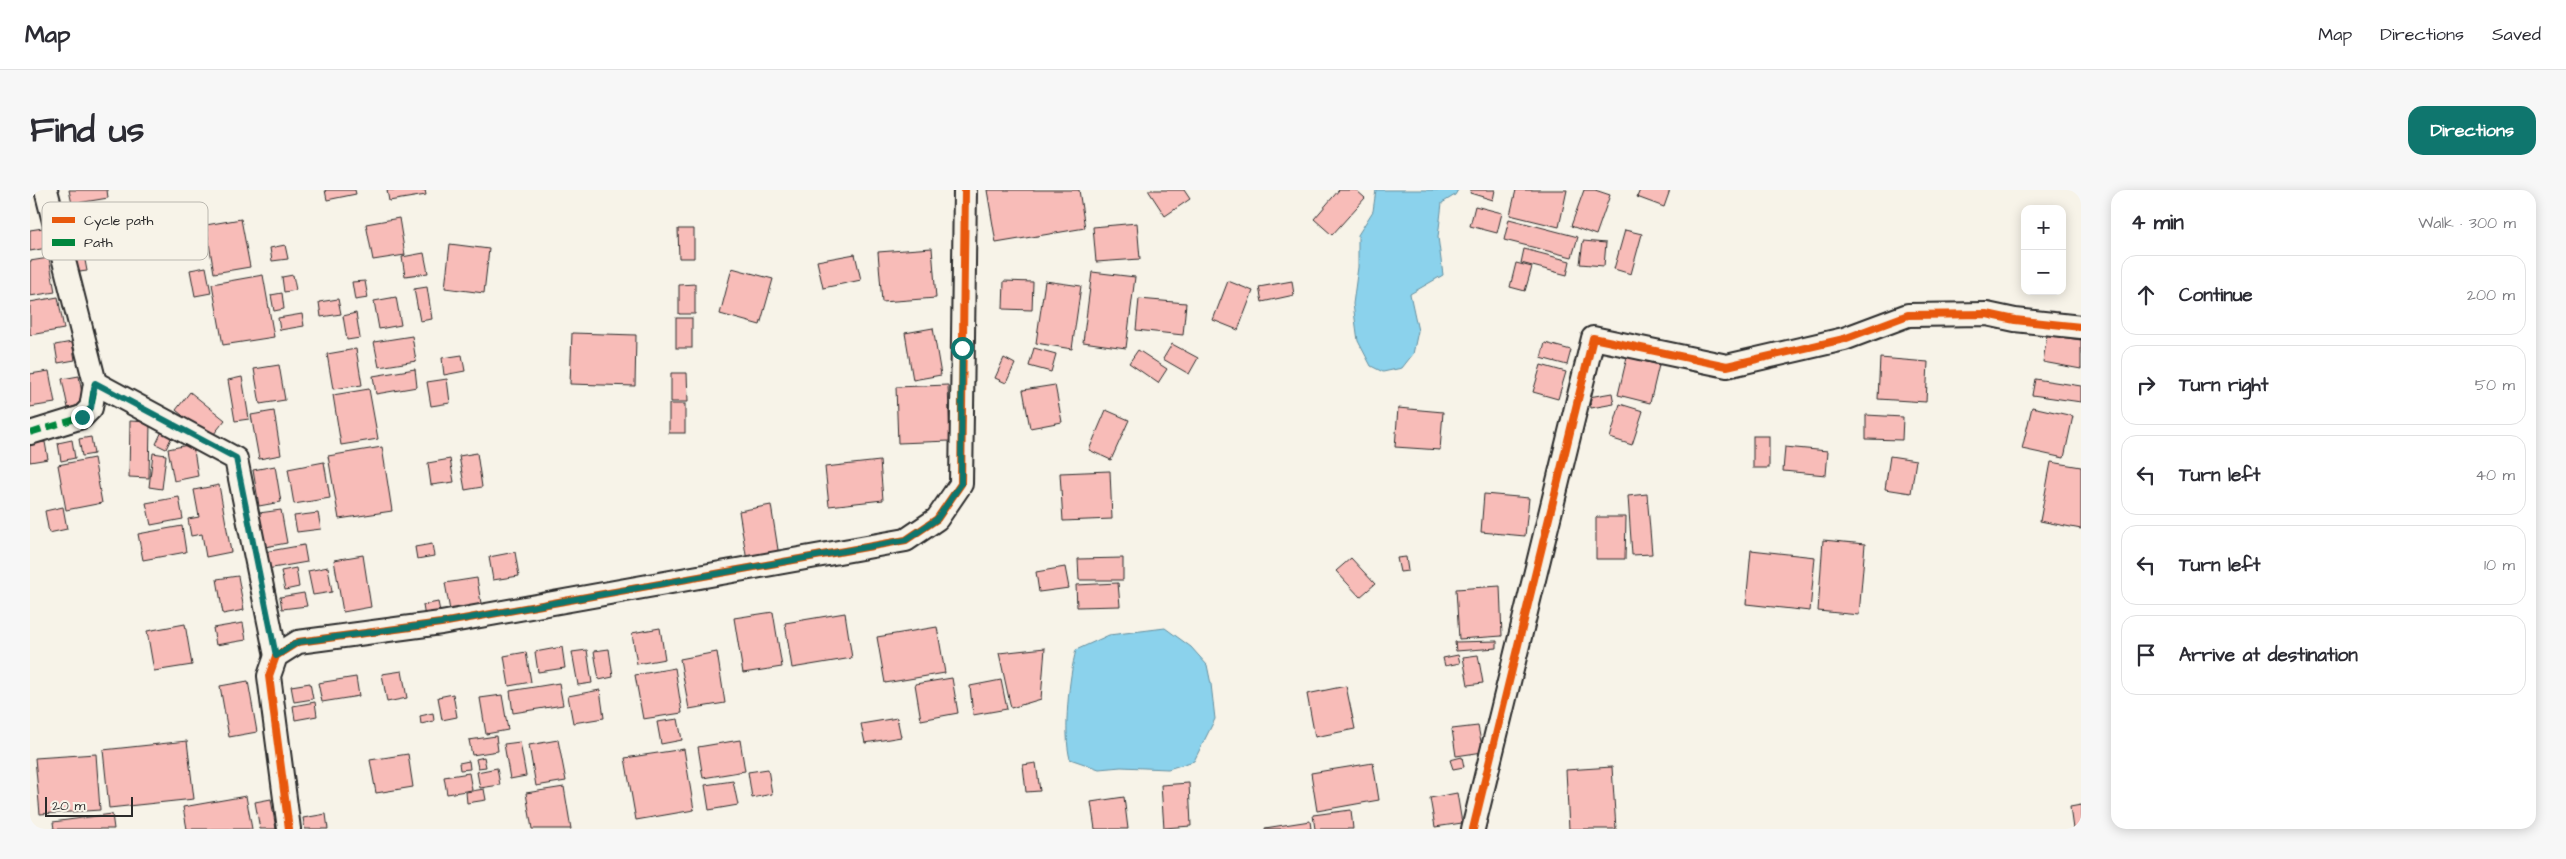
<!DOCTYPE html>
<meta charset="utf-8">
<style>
:root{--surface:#fff;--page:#f7f7f7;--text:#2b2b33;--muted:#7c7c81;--line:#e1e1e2;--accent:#0f766e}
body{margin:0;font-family:"Architects Daughter",sans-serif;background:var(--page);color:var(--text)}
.controls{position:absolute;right:15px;top:15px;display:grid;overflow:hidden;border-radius:10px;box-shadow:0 2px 12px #0003}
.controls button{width:45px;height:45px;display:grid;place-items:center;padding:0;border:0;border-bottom:1px solid var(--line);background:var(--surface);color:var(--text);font:25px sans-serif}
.scale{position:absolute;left:15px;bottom:12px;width:88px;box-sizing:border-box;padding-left:5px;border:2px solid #2b2b2b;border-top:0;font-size:14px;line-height:18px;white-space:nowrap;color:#2b2b2b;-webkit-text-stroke:4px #f7f3e8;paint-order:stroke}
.stop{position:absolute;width:15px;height:15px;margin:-11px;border:4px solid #0f766e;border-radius:50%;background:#fff}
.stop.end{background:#0f766e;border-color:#fff;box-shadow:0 1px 5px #0008}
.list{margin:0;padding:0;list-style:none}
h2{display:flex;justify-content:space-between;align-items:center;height:65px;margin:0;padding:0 20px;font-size:21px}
h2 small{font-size:16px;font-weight:400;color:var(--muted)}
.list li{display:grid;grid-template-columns:32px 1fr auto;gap:15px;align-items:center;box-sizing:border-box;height:80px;margin:0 10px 10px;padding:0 10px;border:1px solid var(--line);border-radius:15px}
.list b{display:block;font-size:19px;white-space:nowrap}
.list em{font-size:16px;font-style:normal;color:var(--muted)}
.icon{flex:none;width:28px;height:28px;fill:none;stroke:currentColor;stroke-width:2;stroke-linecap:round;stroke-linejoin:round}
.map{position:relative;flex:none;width:2051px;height:639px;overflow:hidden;border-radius:15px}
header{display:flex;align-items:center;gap:30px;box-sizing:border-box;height:70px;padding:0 25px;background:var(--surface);border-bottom:1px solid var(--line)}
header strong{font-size:24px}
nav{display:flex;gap:28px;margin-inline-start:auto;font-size:18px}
.intro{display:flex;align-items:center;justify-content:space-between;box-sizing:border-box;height:120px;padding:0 30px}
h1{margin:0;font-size:35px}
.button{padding:12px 22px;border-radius:15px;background:var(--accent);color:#fff;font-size:18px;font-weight:700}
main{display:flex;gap:30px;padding:0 30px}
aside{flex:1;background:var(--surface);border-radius:15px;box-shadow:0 2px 12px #0003}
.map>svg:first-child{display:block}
.water{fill:#8bd2ec;stroke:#658f9f}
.building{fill:#f8bcb8;stroke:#2b2b2b}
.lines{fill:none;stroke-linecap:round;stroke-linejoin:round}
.street-casing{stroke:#2b2b2b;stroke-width:26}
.street{stroke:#f7f3e8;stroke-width:22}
.quiet{stroke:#00873e;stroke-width:6;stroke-dasharray:12 6;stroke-linecap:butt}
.cycleway-casing{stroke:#f7f3e8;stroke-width:11}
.cycleway{stroke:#e8590c;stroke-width:8}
.route{stroke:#0f766e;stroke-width:6}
.key{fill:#f7f3e8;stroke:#bab7af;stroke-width:1}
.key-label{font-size:14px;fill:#2b2b2b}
</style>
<header>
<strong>Map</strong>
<nav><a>Map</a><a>Directions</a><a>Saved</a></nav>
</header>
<div class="intro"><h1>Find us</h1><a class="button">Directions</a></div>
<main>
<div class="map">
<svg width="2051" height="639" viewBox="0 0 2051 639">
<rect width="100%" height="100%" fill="#f7f3e8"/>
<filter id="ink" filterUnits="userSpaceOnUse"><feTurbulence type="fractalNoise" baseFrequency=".02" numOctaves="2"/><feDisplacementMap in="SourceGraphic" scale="10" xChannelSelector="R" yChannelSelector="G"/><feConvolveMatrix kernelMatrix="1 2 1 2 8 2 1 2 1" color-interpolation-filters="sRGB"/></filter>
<g filter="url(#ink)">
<!-- water -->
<g class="water">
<path d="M1346,0H1428L1425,5L1412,13L1408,47L1413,85L1380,104L1388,141L1383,164L1372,178L1353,182L1341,176L1328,151L1323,114L1328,77V45L1343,21Z"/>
<path d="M1135,438L1161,457L1177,475L1181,494L1185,529L1164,571L1138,579L1091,577L1069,579L1040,569C1033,543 1039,487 1046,460L1079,445Z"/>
</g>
<!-- building -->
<g class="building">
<path d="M39,0H77L78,8L42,14Z"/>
<path d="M295,0H325L326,4L297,10Z"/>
<path d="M357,0H395L396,5L359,11Z"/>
<path d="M957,0H1049L1055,38L966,53Z"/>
<path d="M1118,0H1154L1160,9L1135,26Z"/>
<path d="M1309,0H1326L1335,8L1302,45L1284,29Z"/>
<path d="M1441,0H1465L1463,10L1440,3Z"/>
<path d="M1486,0H1537L1529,37L1480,25Z"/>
<path d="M1554,0H1565L1580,5L1566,45L1541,36Z"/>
<path d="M1610,0H1640L1634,17L1607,7Z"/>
<path d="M1445,16L1472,23L1467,43L1440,36Z"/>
<path d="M46,22L57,81L42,83L32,25Z"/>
<path d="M369,28L375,65L343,70L336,34Z"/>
<path d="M211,29L220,77L184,83L176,35Z"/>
<path d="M1479,29L1548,47L1542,67L1474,50Z"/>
<path d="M1107,33L1110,69L1066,72L1063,37Z"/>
<path d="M13,38L17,58L0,61V40Z"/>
<path d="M648,39H664V68H649Z"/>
<path d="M1595,40L1612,44L1601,84L1584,79Z"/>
<path d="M1553,51L1576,53L1574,76L1550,74Z"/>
<path d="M420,54L459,59L454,103L415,98Z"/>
<path d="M255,55L258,69L242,71L240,58Z"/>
<path d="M902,58L906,108L852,112L848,62Z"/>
<path d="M1494,59L1540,71L1537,85L1491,73Z"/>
<path d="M394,63L398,83L375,86L372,67Z"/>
<path d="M825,64L831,90L793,98L787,71Z"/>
<path d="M19,68L25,102L0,106V71Z"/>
<path d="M1486,73L1502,77L1495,101L1480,97Z"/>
<path d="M176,77L181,103L165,106L160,80Z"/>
<path d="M702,78L743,89L730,135L690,124Z"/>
<path d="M1062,82L1105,87L1096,158L1053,152Z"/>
<path d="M233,85L244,147L193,155L182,94Z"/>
<path d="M263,85L266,100L254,102L252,87Z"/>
<path d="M335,91L338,108L325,110L322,92Z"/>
<path d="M974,91L1003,92L1002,120L973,119Z"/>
<path d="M1015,91L1051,96L1042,159L1006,153Z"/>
<path d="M1198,91L1223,101L1208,140L1183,130Z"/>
<path d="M1262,91L1264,105L1232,112L1229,97Z"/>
<path d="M665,94V124H649V95Z"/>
<path d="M397,97L402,129L390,131L384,99Z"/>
<path d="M252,103L254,119L244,121L241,105Z"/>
<path d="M28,107L34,139L0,145V112Z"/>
<path d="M366,107L371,135L349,139L344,111Z"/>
<path d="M308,109L311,124L291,127L289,112Z"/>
<path d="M1109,109L1156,113L1153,145L1106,140Z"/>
<path d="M326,123L330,148L317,150L313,126Z"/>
<path d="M272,124L274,136L250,140L248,128Z"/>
<rect x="646" y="128" width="16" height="30"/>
<path d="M903,138L911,185L883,190L875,143Z"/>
<path d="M542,143L606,145L605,196L540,194Z"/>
<path d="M2017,145L2051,150V179L2013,172Z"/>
<path d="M382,146L386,171L349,177L344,152Z"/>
<path d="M42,152L45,170L28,173L25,155Z"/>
<path d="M1515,153L1541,160L1537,175L1511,168Z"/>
<path d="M1142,154L1168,168L1159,184L1133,169Z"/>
<path d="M1004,158L1026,164L1021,182L999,176Z"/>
<path d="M326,159L332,195L303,199L297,164Z"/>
<path d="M1108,160L1137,179L1128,193L1099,173Z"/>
<path d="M432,165L435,181L414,185L412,168Z"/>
<path d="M1597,167L1629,175L1620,213L1588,205Z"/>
<path d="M974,168L985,174L976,193L965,188Z"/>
<path d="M1850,168L1898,172L1896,212L1848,209Z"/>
<path d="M249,175L255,210L230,214L224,179Z"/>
<path d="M1511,175L1536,182L1528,209L1503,202Z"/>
<path d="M385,179L387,197L346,204L343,186Z"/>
<path d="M19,181L25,213L0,217V184Z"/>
<path d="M641,183H657L658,212H641Z"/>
<path d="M49,186L54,215L38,218L32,189Z"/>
<path d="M212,187L219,229L205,231L198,190Z"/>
<path d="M417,189L420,213L401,216L397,192Z"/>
<path d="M2005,189L2051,196V212L2002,205Z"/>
<path d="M918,195L920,251L868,253L866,197Z"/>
<path d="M1025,195L1032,232L1000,238L993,200Z"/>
<path d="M339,199L348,249L311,255L303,205Z"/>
<path d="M160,202L195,230L180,249L146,220Z"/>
<path d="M1582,203L1584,214L1561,218L1559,207Z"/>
<rect x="639" y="214" width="16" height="29"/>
<path d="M1590,214L1613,221L1602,255L1580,248Z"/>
<path d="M2002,217L2043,226L2034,268L1992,259Z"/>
<path d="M1368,218L1413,222L1410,260L1365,257Z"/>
<path d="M1076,220L1099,230L1081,270L1059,260Z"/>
<path d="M244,221L251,265L229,269L221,225Z"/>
<path d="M1836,225L1873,227L1872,250L1836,249Z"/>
<path d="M100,231L120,232L119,288L99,287Z"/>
<path d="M134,237L144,242L136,259L126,254Z"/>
<rect x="1723" y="246" width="16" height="32"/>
<path d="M61,247L64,264L52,266L49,249Z"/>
<path d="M42,250L45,268L31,271L28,253Z"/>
<path d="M15,252L18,269L0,272V254Z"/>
<path d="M163,254L168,286L144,291L138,259Z"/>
<path d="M352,257L362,321L309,329L298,266Z"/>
<path d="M1755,257L1798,261L1796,285L1753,281Z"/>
<path d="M123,263L136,265L132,299L119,297Z"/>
<path d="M447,263L452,297L435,300L429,266Z"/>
<path d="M1860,266L1886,270L1881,303L1855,299Z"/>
<path d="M64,268L72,313L36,320L28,275Z"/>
<path d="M420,269L424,292L401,295L398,273Z"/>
<path d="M850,271L853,310L799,316L795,277Z"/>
<path d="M294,272L300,308L264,314L258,279Z"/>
<path d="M2021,272L2051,277V339L2010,331Z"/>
<path d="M245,276L251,312L229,316L223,280Z"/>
<path d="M1080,281L1082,329L1033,331L1030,283Z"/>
<path d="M189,295L201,362L176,367L172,344L161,346L158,329L169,327L164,300Z"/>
<path d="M1454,304L1499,308L1495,346L1451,342Z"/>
<path d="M1617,304L1622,364L1602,365L1598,306Z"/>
<path d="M149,307L153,329L121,335L116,313Z"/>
<path d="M741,315L749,366L717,371L709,321Z"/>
<path d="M33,317L37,339L19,343L15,321Z"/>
<path d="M251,320L257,353L235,357L229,323Z"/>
<path d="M288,323L291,339L267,342L264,326Z"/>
<path d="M1566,327H1596L1595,369H1566Z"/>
<path d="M152,336L156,362L113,370L108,344Z"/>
<path d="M1793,350L1835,354L1829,425L1788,421Z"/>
<path d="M402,354L404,366L387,369L385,357Z"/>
<path d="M274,355L277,372L237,379L234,362Z"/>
<path d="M1721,360L1785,367L1780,421L1716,414Z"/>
<path d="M485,362L489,386L463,390L459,367Z"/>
<path d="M333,365L341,417L313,422L304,370Z"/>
<path d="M1376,367L1378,381L1370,382L1367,368Z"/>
<path d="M1093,368V390H1049L1048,369Z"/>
<path d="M1321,368L1345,394L1330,407L1306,381Z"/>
<path d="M298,377L302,402L283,405L278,381Z"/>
<path d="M1035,377L1039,398L1009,402L1006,382Z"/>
<path d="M266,378L269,397L255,400L251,381Z"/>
<path d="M208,386L214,420L193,424L187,389Z"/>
<path d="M447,388L452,420L421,426L415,393Z"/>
<path d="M1088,393L1090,416L1047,417L1046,395Z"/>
<path d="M1470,396L1472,446L1429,449L1426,399Z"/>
<path d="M274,403L277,416L252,419L250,407Z"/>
<path d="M408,412L411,426L395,428L393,415Z"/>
<path d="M743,422L752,477L713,483L704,428Z"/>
<path d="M815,423L822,468L762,478L755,433Z"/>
<path d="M213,433L216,450L186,455L183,438Z"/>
<path d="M155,434L162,475L124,481L117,441Z"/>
<path d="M907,437L915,483L855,493L847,447Z"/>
<path d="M630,438L635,469L607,474L602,443Z"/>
<path d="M1467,451V458L1426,461L1425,452Z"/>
<path d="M532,457L535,478L508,482L505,462Z"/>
<path d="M1015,458L1011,509L981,518L969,463Z"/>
<path d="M579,459L583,487L569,490L564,461Z"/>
<path d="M557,460L562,493L548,495L542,462Z"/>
<path d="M496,462L501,492L479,496L474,466Z"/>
<path d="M687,462L695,513L659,519L650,469Z"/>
<path d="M1428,465L1430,473L1415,476L1413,468Z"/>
<path d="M1448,465L1453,493L1438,495L1433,467Z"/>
<path d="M645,478L652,523L613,529L605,485Z"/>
<path d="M372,481L377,508L357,512L352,484Z"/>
<path d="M326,487L329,506L292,512L288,493Z"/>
<path d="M922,488L928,523L891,530L885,494Z"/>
<path d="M971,490L977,519L943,525L940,496Z"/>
<path d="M218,491L227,542L199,547L190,496Z"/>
<path d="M280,493L283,509L264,512L261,496Z"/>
<path d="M529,493L533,515L483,523L480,501Z"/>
<path d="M1316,496L1325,539L1285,547L1277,504Z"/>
<path d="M570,500L574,528L543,533L538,506Z"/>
<path d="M423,504L427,527L412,530L408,507Z"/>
<path d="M472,505L478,540L456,544L450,508Z"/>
<path d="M285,512L287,526L265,530L263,516Z"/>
<path d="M403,523L404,531L391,534L390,526Z"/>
<path d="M867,528L871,547L835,553L831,534Z"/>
<path d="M648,529L652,550L631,554L627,532Z"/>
<path d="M1448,536L1453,562L1426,566L1422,539Z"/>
<path d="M466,546L468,561L442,565L439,550Z"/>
<path d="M528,550L536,591L506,596L499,555Z"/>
<path d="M710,550L715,581L673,588L668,557Z"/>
<path d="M157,551L164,609L79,618L73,560Z"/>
<path d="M490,552L496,586L480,589L474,554Z"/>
<path d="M654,559L664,620L606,630L595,568Z"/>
<path d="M66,564L70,620L10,624L5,568Z"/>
<path d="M378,564L383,597L346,603L340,570Z"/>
<path d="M454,567L456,577L448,578L446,569Z"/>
<path d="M1432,567L1434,577L1423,579L1420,570Z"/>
<path d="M439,571L440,579L430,580L429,573Z"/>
<path d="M1006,573L1010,601L996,602L993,575Z"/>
<path d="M1343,573L1349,610L1287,621L1281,583Z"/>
<path d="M1582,577L1586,639H1539L1536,580Z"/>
<path d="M467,578L470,595L450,598L447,582Z"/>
<path d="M738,579L742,604L722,608L718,582Z"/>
<path d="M439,583L442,600L417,604L414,587Z"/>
<path d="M703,591L708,615L679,620L675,595Z"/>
<path d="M1159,593L1161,636L1134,638L1131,595Z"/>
<path d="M534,597L541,639H502L496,603Z"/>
<path d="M454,599L456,610L437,613L436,602Z"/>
<path d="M1427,603L1432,633L1405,637L1400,608Z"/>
<path d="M216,606L222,639H157L153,617Z"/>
<path d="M1094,607L1098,639H1065L1061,612Z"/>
<path d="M241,609L246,639H230L225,612Z"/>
<path d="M2051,615V639H2043L2040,617Z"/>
<path d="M1321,620L1323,639H1285L1283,625Z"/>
<path d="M82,624L84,639H24L23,632Z"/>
<path d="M296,624L298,639H275L273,628Z"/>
<path d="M1280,631L1281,639H1235V638Z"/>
</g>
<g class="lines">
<defs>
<g id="street">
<path d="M65,193L206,269L246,466"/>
<path d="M0,243L52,227L61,218L65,193L16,0"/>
<path d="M259,639L239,486L246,466L268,452L411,433L876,350L907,329L931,294L935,0"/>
<path d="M1443,639L1563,148L1697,176L1814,149L1878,125L1957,124L1985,130L2051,137"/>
</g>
</defs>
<!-- street casing -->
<use href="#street" class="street-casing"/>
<!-- street -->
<use href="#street" class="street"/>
<!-- quiet -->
<path class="quiet" d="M0,243L52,227L61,218L65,193"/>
<defs>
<g id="cycleway">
<path d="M259,639L239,486L246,466L268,452L411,433L876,350L907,329L931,294L935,0"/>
<path d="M1443,639L1563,148L1697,176L1814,149L1878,125L1957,124L1985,130L2051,137"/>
</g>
</defs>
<!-- cycleway casing -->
<use href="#cycleway" class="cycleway-casing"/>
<!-- cycleway -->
<use href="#cycleway" class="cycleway"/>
</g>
</g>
<g class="lines" filter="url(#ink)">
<!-- route -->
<path class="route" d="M52,227L61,218L65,193L206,268L246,466L268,452L411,433L876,350L907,329L931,294L932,158"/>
</g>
<!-- legend -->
<rect x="12" y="12" width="166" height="58" rx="8" class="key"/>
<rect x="22" y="27" width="23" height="6" fill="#e8590c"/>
<rect x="22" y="49" width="23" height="7" fill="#00873e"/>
<g class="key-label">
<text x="54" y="35">Cycle path</text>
<text x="54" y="57">Path</text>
</g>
</svg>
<div class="controls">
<button>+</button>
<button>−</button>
</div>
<div class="scale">20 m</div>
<div class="stop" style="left:932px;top:158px"></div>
<div class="stop end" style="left:52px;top:227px"></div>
</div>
<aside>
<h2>4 min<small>Walk · 300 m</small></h2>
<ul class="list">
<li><svg class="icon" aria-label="ahead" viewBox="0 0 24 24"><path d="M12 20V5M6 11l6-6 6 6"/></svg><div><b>Continue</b></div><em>200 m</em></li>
<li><svg class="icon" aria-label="right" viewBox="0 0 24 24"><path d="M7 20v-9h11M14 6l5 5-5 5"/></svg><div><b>Turn right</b></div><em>50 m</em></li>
<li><svg class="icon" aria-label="left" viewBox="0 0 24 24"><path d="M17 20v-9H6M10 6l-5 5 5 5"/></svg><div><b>Turn left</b></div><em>40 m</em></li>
<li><svg class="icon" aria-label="left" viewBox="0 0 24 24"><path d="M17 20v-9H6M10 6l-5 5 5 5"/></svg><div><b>Turn left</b></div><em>10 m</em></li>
<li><svg class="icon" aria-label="arrive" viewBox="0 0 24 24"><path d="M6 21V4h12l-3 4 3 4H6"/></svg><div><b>Arrive at destination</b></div></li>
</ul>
</aside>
</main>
